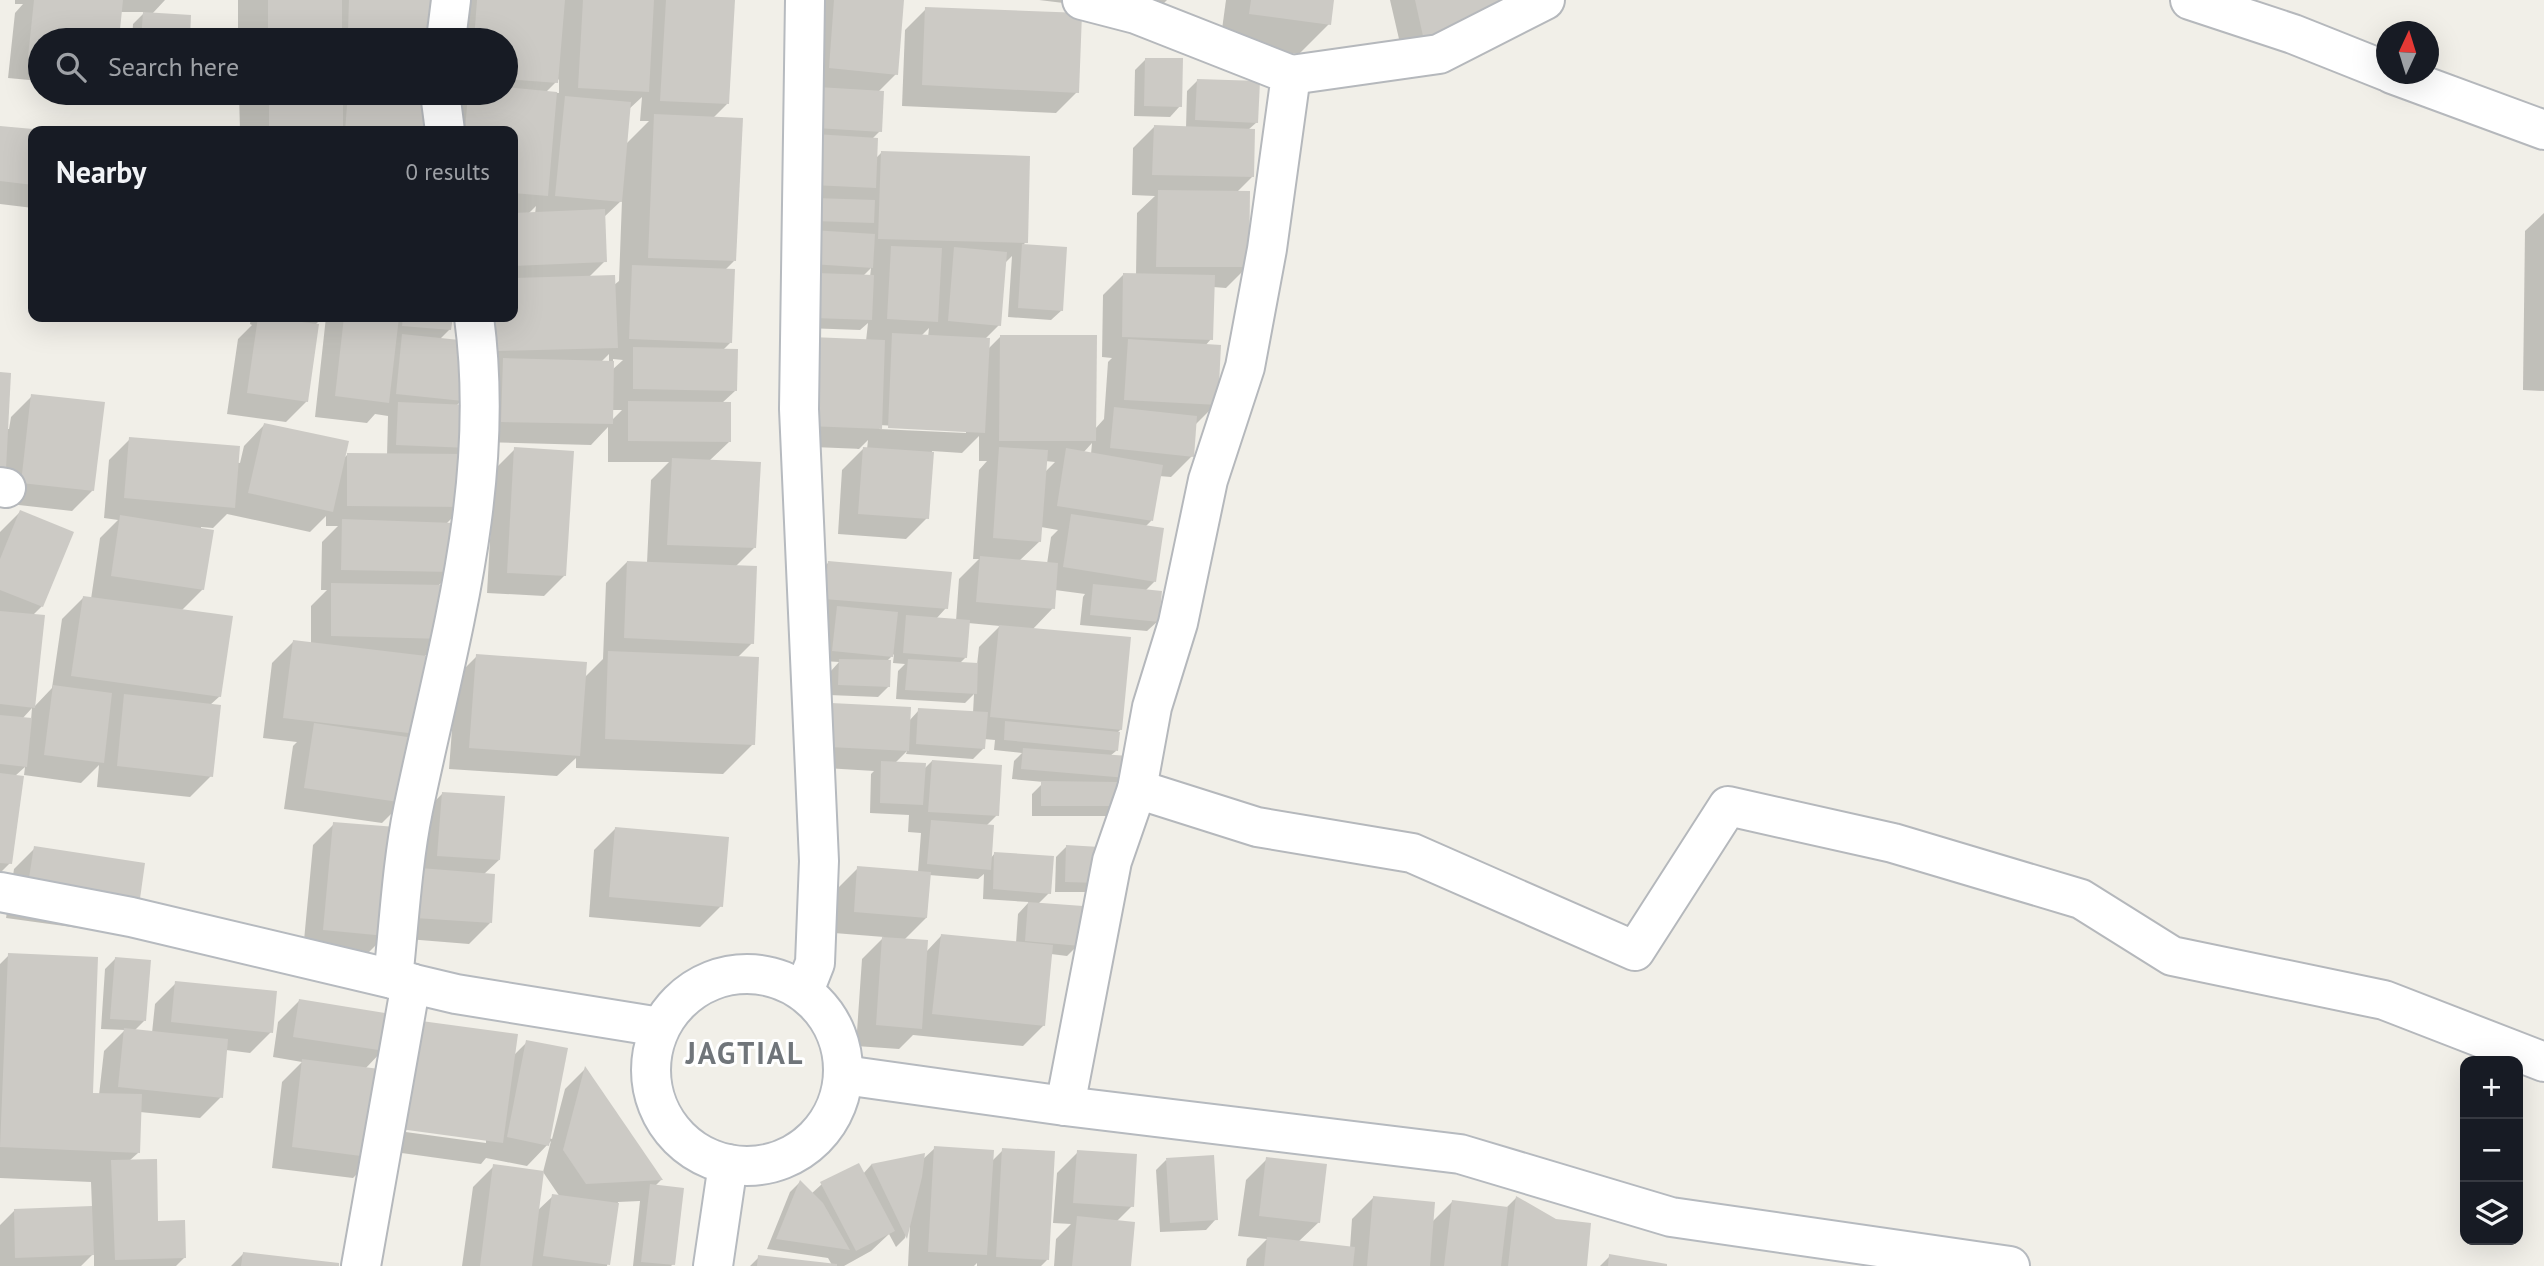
<!DOCTYPE html>
<meta charset="utf-8">
<style>
:root{--surface:#171b24;--page:#242831;--text:#f1f3f6;--muted:#9ea1a6;--line:#363941}
body{margin:0;font-family:"PT Sans",sans-serif;background:var(--page);color:var(--text)}
.controls{position:absolute;right:21px;bottom:21px;display:grid;overflow:hidden;border-radius:14px;box-shadow:0 7px 28px #0002}
.controls button{width:63px;height:63px;display:grid;place-items:center;padding:0;border:0;border-bottom:2px solid var(--line);background:var(--surface);color:var(--text);font:35px sans-serif}
.compass{position:absolute;left:2376px;top:21px;width:63px;height:63px;border-radius:50%;background:var(--surface);box-shadow:0 7px 28px #0002;rotate:4deg}
.list{margin:0;padding:0;list-style:none}
h2{display:flex;justify-content:space-between;align-items:center;height:91px;margin:0;padding:0 28px;font-size:30px}
h2 small{font-size:23px;font-weight:400;color:var(--muted)}
.icon{flex:none;width:38px;height:38px;fill:none;stroke:currentColor;stroke-width:2;stroke-linecap:round;stroke-linejoin:round}
.map{position:relative;flex:none;width:2544px;height:1266px;overflow:hidden}
.search{position:absolute;background:var(--surface);box-shadow:0 7px 28px #0002;left:28px;top:28px;width:490px;height:77px;display:flex;align-items:center;gap:18px;box-sizing:border-box;padding:0 24px;border-radius:38px;color:var(--muted);font-size:26px}
.panel{position:absolute;background:var(--surface);box-shadow:0 7px 28px #0002;left:28px;top:126px;width:490px;height:196px;border-radius:14px}
.map>svg:first-child{display:block}
.shadow{fill:#0003;fill-rule:evenodd}
.building{fill:#cccac5}
.lines{fill:none;stroke-linecap:round;stroke-linejoin:round}
.street-casing{stroke:#b5b8bc;stroke-width:42}
.secondary-casing{stroke:#b6babf;stroke-width:42}
.street{stroke:#fff;stroke-width:38}
.secondary{stroke:#fff;stroke-width:38}
.labels{text-anchor:middle;dominant-baseline:central;stroke-width:6;stroke-linejoin:round;paint-order:stroke}
.district-label{font-size:30px;font-weight:bold;letter-spacing:2px;fill:#70757a;stroke:#fff}
</style>
<div class="map">
<svg width="2544" height="1266" viewBox="0 0 2544 1266">
<rect width="100%" height="100%" fill="#f1efe8"/>
<!-- shadow -->
<g class="shadow">
<path d="M15,0H165L152,14L190,16L188,40H132L133,24L145,12H120L117,40H40V81L8,78L15,13L23,4H15Z"/>
<path d="M238,0H433L432,34L425,40H238Z"/>
<path d="M458,0H733L727,104L713,118L734,261L724,271L730,343L722,351L735,391L722,403L729,442L709,461L754,548L735,567L752,643L737,658L753,744L723,774L576,768V758L557,776L449,769L456,677L477,656L584,678L603,659L606,583L627,562L647,563L651,480L669,462H608V427L591,445L481,442L474,317H513V131H446L451,93H506V40H455ZM559,79V93L546,92ZM642,97L640,121H649L625,145L628,110ZM622,200L619,281L614,285L589,277L605,261L603,218ZM536,206L535,214H528ZM609,354V362H601ZM613,359L623,360L612,370L613,364ZM612,410H622L612,420Z"/>
<path d="M826,0H902L896,74L878,92L880,131L872,139L875,159L881,153L1026,242L1022,246L1062,310L1051,320L1008,317L1012,256L1004,264L999,325L984,340L987,350L1001,336L1095,429L1104,419L1108,362L1112,358L1102,357L1103,295L1124,274L1136,275L1137,213L1155,196L1132,195L1133,148L1154,127L1186,128L1187,91L1197,81L1257,122L1248,130L1252,177L1236,193L1247,267L1226,288L1213,287L1211,339L1205,346L1216,404L1195,425L1192,456L1171,477L1159,476L1151,521L1145,527L1155,581L1145,591L1158,621L1147,631L1080,625L1083,597L1085,594L1055,590L1053,608L1032,630L1121,729L1118,732L1116,751L1110,756L1126,757L1108,816H1032V794L1044,782L1012,779L1014,761L1022,753L994,750L995,740L984,739V748L973,759L906,754L907,751L894,764L923,770L932,761L997,815L986,826L990,859L995,853L1049,893L1038,904L1078,945L1067,956L1051,954L1044,1025L1023,1046L913,1035L899,1049L856,1046L862,959L884,937L834,933L837,889L858,868L918,872L921,833L908,832L909,815L870,813L871,774L874,771L809,767L811,726L909,721L919,710L973,713L974,694L965,703L896,699L898,671L905,664L893,663L894,654L886,662L889,686L878,697L829,695L830,672L839,662L823,661L807,584L828,563L946,608L936,619L956,621L959,579L979,559H973L979,470L987,461H979V436L962,453L932,451L927,518L906,539L838,534L842,470L863,449L788,446L866,341L868,323L860,330L805,328L815,11ZM871,268L870,277H862ZM929,328L928,337H920ZM879,425L966,430V433L879,429ZM868,440L867,449H859ZM1092,443L1091,454L1083,453ZM1045,461L1055,462L1044,473ZM1041,527L1058,530L1051,537L1047,564L1019,561L1040,541ZM968,623L1000,626L979,647L977,665L959,664L966,657ZM984,874L983,899L1029,902L1018,914L1016,943L941,936L926,952L904,940L926,918L929,875L978,879Z"/>
<path d="M1039,0H1167L1153,14Z"/>
<path d="M1226,0H1332L1329,24L1299,54L1220,44Z"/>
<path d="M1390,0H1521L1526,21L1505,42L1405,65Z"/>
<path d="M926,9L1077,92L1056,113L902,106L905,30Z"/>
<path d="M1146,59L1180,106L1170,117L1134,116L1135,70Z"/>
<path d="M239,93H431L429,131H240Z"/>
<path d="M0,127L38,131H33V208L0,204Z"/>
<path d="M2544,213V391L2523,390L2525,231Z"/>
<path d="M251,317H323L315,325L307,401L286,422L227,414L238,339L252,325L250,324Z"/>
<path d="M326,317H451L450,329L439,340L462,400L456,406L464,506L446,524L452,572L437,587L443,638L424,657L403,802L382,823L284,809L293,746L297,742L263,738L272,663L293,642L311,644V606L327,590H321L322,542L338,526H326V516L310,532L227,514L213,528L201,527L203,589L181,611L220,696L210,705L211,776L190,797L97,787L99,765L81,783L24,775L25,767L15,776L10,863L0,873V532L20,512L42,606L32,616L34,707L52,688L62,619L83,598L91,599L100,538L118,520L104,518L109,460L130,439L240,463L244,446L264,425L343,459L348,454L387,455L388,416L375,414L367,423L315,417ZM32,708L31,720L22,719Z"/>
<path d="M0,374L6,429H9L11,417L32,396L93,490L72,511L1,503Z"/>
<path d="M515,449L565,575L544,596L487,593L494,470Z"/>
<path d="M443,793L499,860L483,875L490,923L469,944L395,938L422,814Z"/>
<path d="M334,824L385,936L364,957L303,951L313,845Z"/>
<path d="M615,829L721,906L700,927L589,917L594,850Z"/>
<path d="M1066,847L1098,848L1087,892H1055L1056,857Z"/>
<path d="M35,848L115,933L6,918L14,869Z"/>
<path d="M9,955L91,1094L99,1095L104,1051L125,1030L101,1029L105,969L115,959L145,1020L134,1031L152,1033L155,1004L176,983L271,1032L250,1053L226,1050L221,1097L200,1118L140,1112L138,1153L129,1161L157,1223L184,1258L176,1266H94V1253L81,1266H0V1225L14,1211L92,1208L91,1182L0,1178V964Z"/>
<path d="M299,1001L383,1050L365,1069L374,1157L353,1178L272,1168L282,1082L302,1062L273,1057L278,1022Z"/>
<path d="M527,1042L549,1138L552,1139L565,1089L585,1069L661,1180L655,1186L673,1264L671,1266H633L640,1201L618,1202L607,1266H462L473,1187L494,1166L537,1211L553,1196L560,1197L543,1172L551,1141L527,1166L486,1158L481,1164L380,1150L394,1043L513,1056ZM391,1126L486,1139V1143L391,1130Z"/>
<path d="M935,1148L991,1162L1003,1150L1047,1260L1041,1266H977V1263L974,1266H908L910,1224H909L905,1238L896,1247L889,1234L871,1251L844,1266H750L759,1257L832,1265L828,1258L767,1249L790,1192L800,1182L811,1194L822,1184L863,1174L871,1165L923,1156L922,1160Z"/>
<path d="M1078,1152L1132,1206L1116,1222L1129,1266H1054L1056,1239L1071,1224L1053,1223L1057,1173Z"/>
<path d="M1267,1159L1319,1222L1298,1242L1350,1248L1352,1219L1373,1198L1432,1222L1452,1202L1506,1208L1516,1198L1585,1266H1246L1247,1259L1267,1239L1238,1236L1246,1180Z"/>
<path d="M1166,1160L1216,1219L1206,1230L1160,1232L1156,1170Z"/>
<path d="M244,1253L337,1266H231Z"/>
<path d="M1610,1256L1665,1266H1600Z"/>
</g>
<!-- building -->
<g class="building">
<path d="M34,0H123L119,40H40V58L28,57Z"/>
<rect x="268" y="0" width="74" height="40"/>
<path d="M349,0H435L433,34L348,31Z"/>
<path d="M477,0H565L558,83L506,79V40H474Z"/>
<path d="M583,0H654L649,92L578,88Z"/>
<path d="M666,0H735L729,104L660,101Z"/>
<path d="M834,0H904L898,75L829,68Z"/>
<path d="M1251,0H1334L1331,25L1249,14Z"/>
<path d="M1415,0H1523L1425,45Z"/>
<path d="M925,7L1082,13L1079,93L922,85Z"/>
<path d="M143,12L191,15L190,40H141Z"/>
<path d="M1145,58H1183L1182,107L1144,106Z"/>
<path d="M1197,79L1260,81L1258,123L1195,120Z"/>
<path d="M506,87L557,92L548,196L513,193V131H465L468,93H506Z"/>
<path d="M818,87L884,91L882,132L816,128Z"/>
<rect x="269" y="93" width="74" height="38"/>
<path d="M348,93H433L430,131H345Z"/>
<path d="M565,96L631,102L622,202L555,196Z"/>
<path d="M654,114L743,118L736,261L648,258Z"/>
<path d="M1154,125L1255,129L1254,177L1152,175Z"/>
<path d="M0,126L33,129V185L0,181Z"/>
<path d="M815,134L878,138L876,188L812,185Z"/>
<path d="M881,151L1030,156L1028,243L878,239Z"/>
<path d="M1158,190L1250,191L1249,267H1156Z"/>
<path d="M815,198L875,200L874,223L814,221Z"/>
<path d="M605,209L607,262L513,266V213Z"/>
<path d="M812,230L875,234L873,268L811,264Z"/>
<path d="M1022,244L1067,247L1063,311L1018,308Z"/>
<path d="M891,246L942,248L938,322L887,319Z"/>
<path d="M954,247L1007,252L1001,326L948,321Z"/>
<path d="M632,265L735,269L732,343L629,339Z"/>
<path d="M816,273L874,275L872,320L814,318Z"/>
<path d="M1123,273L1215,275L1213,340L1122,337Z"/>
<path d="M615,275L618,348L496,351L495,317H513V278Z"/>
<path d="M258,317L319,324L308,402L247,393Z"/>
<path d="M344,317H399L389,403L335,396Z"/>
<path d="M403,317H453L451,330L402,326Z"/>
<path d="M892,333L990,338L985,433L888,428Z"/>
<path d="M402,334L469,341L463,401L396,394Z"/>
<path d="M1000,335H1097L1096,441H999Z"/>
<path d="M811,337L885,340L882,429L808,426Z"/>
<path d="M1128,339L1221,345L1218,405L1124,400Z"/>
<path d="M633,347L738,349L737,391L633,389Z"/>
<path d="M503,358L614,361L613,424L501,422Z"/>
<path d="M0,372L11,373L6,469H0Z"/>
<path d="M31,394L105,402L94,491L21,483Z"/>
<path d="M628,401L731,402V442L628,441Z"/>
<path d="M398,402L470,405L469,448L396,445Z"/>
<path d="M1114,407L1197,416L1194,457L1110,448Z"/>
<path d="M264,423L349,441L333,512L248,493Z"/>
<path d="M129,437L240,446L235,508L124,498Z"/>
<path d="M514,447L574,451L566,576L507,573Z"/>
<path d="M863,447L934,452L929,519L858,514Z"/>
<path d="M999,447L1048,450L1041,542L993,538Z"/>
<path d="M1066,448L1163,465L1153,521L1057,506Z"/>
<path d="M347,453L466,454V507L347,506Z"/>
<path d="M672,458L761,462L756,548L667,545Z"/>
<path d="M20,510L74,532L43,607L0,590V559Z"/>
<path d="M1071,514L1164,528L1156,582L1063,567Z"/>
<path d="M120,515L214,530L204,590L111,576Z"/>
<path d="M342,519L455,523L454,572L341,570Z"/>
<path d="M980,556L1058,563L1055,609L976,602Z"/>
<path d="M627,561L757,566L754,644L624,638Z"/>
<path d="M828,561L952,572L948,609L824,599Z"/>
<path d="M331,583L445,585V639L331,636Z"/>
<path d="M1093,584L1162,591L1159,622L1090,615Z"/>
<path d="M83,596L233,616L221,697L71,676Z"/>
<path d="M837,606L898,612L893,657L832,651Z"/>
<path d="M0,611L45,615L35,708L0,704Z"/>
<path d="M906,615L970,620L967,658L903,653Z"/>
<path d="M999,625L1131,637L1122,730L990,717Z"/>
<path d="M293,640L435,657L425,735L283,718Z"/>
<path d="M608,651L759,657L755,745L605,739Z"/>
<path d="M476,654L587,662L580,756L469,748Z"/>
<path d="M839,659L891,660L890,687L838,685Z"/>
<path d="M908,659L978,663L977,694L905,690Z"/>
<path d="M53,685L112,693L104,763L44,755Z"/>
<path d="M124,694L221,705L213,777L117,766Z"/>
<path d="M831,703L911,707L909,751L829,747Z"/>
<path d="M918,708L988,712L985,749L916,744Z"/>
<path d="M0,715L32,718L27,767L0,764Z"/>
<path d="M1005,721L1120,732L1118,751L1004,740Z"/>
<path d="M314,723L414,738L405,803L304,788Z"/>
<path d="M1023,748L1128,756L1127,778L1021,769Z"/>
<path d="M932,760L1002,765L999,816L928,812Z"/>
<path d="M881,761L926,763L923,805L880,803Z"/>
<path d="M0,773L24,776L12,864L0,863Z"/>
<path d="M1041,781L1120,782V806H1041Z"/>
<path d="M442,792L505,796L500,860L437,856Z"/>
<path d="M931,820L994,825L991,870L927,864Z"/>
<path d="M333,822L396,827L386,936L323,930Z"/>
<path d="M615,827L729,837L723,907L609,897Z"/>
<path d="M1066,845L1100,847L1099,883L1065,882Z"/>
<path d="M34,846L145,863L138,913L26,897Z"/>
<path d="M994,852L1054,856L1051,894L993,889Z"/>
<path d="M857,866L931,872L927,918L854,912Z"/>
<path d="M420,868L495,874L492,923L415,918Z"/>
<path d="M1028,902L1083,906L1080,946L1025,941Z"/>
<path d="M941,934L1053,945L1045,1026L932,1014Z"/>
<path d="M882,937L928,940L922,1029L876,1025Z"/>
<path d="M8,953L98,957L93,1093L142,1094L140,1153L0,1147Z"/>
<path d="M115,957L151,960L146,1021L110,1019Z"/>
<path d="M175,981L277,991L273,1033L171,1022Z"/>
<path d="M299,999L391,1014L385,1051L293,1037Z"/>
<path d="M414,1020L518,1034L503,1143L400,1129Z"/>
<path d="M124,1028L228,1039L223,1098L118,1087Z"/>
<path d="M526,1040L568,1048L549,1146L507,1137Z"/>
<path d="M302,1059L387,1070L376,1158L292,1147Z"/>
<path d="M585,1066L663,1180L586,1184L563,1150Z"/>
<path d="M934,1146L994,1150L987,1255L928,1252Z"/>
<path d="M1002,1148L1055,1151L1049,1260L996,1257Z"/>
<path d="M1077,1150L1137,1154L1134,1207L1073,1203Z"/>
<path d="M925,1153L922,1177L907,1239L871,1164Z"/>
<path d="M1214,1155L1218,1220L1170,1223L1166,1158Z"/>
<path d="M1266,1157L1327,1164L1320,1223L1259,1216Z"/>
<path d="M157,1159L158,1221L185,1220L186,1258L115,1260L111,1160Z"/>
<path d="M859,1163L895,1231L856,1251L820,1182Z"/>
<path d="M493,1164L544,1171L532,1266H480Z"/>
<path d="M800,1180L823,1203L850,1250L776,1239Z"/>
<path d="M650,1184L684,1188L675,1265L641,1262Z"/>
<path d="M552,1194L619,1203L610,1265L543,1256Z"/>
<path d="M1373,1196L1435,1202L1430,1266H1367Z"/>
<path d="M1516,1196L1556,1219L1591,1223L1587,1266H1508Z"/>
<path d="M1452,1200L1508,1207L1501,1266H1444Z"/>
<path d="M92,1206L94,1255L15,1258L14,1209Z"/>
<path d="M1077,1216L1135,1222L1131,1266H1072Z"/>
<path d="M1267,1237L1355,1247L1353,1266H1264Z"/>
<path d="M243,1252L339,1263V1266H241Z"/>
<path d="M1609,1254L1667,1264V1266H1608Z"/>
<path d="M758,1255L837,1264V1266H757Z"/>
</g>
<g class="lines">
<defs>
<g id="street">
<path d="M2190,0L2293,34L2386,71"/>
<path d="M446,40L451,0"/>
<path d="M2392,74L2544,130"/>
<path d="M1291,75L1439,54L1545,0"/>
<path d="M440,93L445,131"/>
<path d="M0,487L6,488"/>
<path d="M1137,789L1257,827L1412,853L1635,951L1728,806L1893,843L2081,899L2172,956L2384,1000L2544,1062"/>
<path d="M393,979C399,924 402,864 413,810C447,646 497,487 474,317"/>
<path d="M1065,1106L1112,861L1137,789L1152,707L1178,623L1208,480L1245,367L1267,249L1291,75L1136,14L1082,0"/>
<path d="M361,1266L411,983"/>
</g>
<g id="secondary">
<path d="M0,892L131,917L456,994L660,1027"/>
<circle cx="747" cy="1070" r="96"/>
<path d="M804,991L815,963L819,861L799,409L805,0"/>
<path d="M844,1075L1065,1106L1460,1154L1671,1217L2010,1266"/>
<path d="M713,1266L728,1164"/>
</g>
</defs>
<!-- street casing -->
<use href="#street" class="street-casing"/>
<!-- secondary casing -->
<use href="#secondary" class="secondary-casing"/>
<!-- street -->
<use href="#street" class="street"/>
<!-- secondary -->
<use href="#secondary" class="secondary"/>
</g>
<g class="labels">
<!-- district labels -->
<g class="district-label">
<text x="745" y="1052">JAGTIAL</text>
</g>
</g>
</svg>
<div class="controls">
<button>+</button>
<button>−</button>
<button><svg class="icon" aria-label="layers" viewBox="0 0 24 24"><path d="M12 4l9 5-9 5-9-5zM3 14l9 5 9-5"/></svg></button>
</div>
<svg class="compass" viewBox="-18 -18 36 36"><path d="M0-13l5 13h-10z" fill="#e53935"/><path d="M0 13l5-13h-10z" fill="#9ea1a6"/></svg>
<div class="search"><svg class="icon" aria-label="search" viewBox="0 0 24 24"><circle cx="10" cy="10" r="6"/><path d="M15 15l6 6"/></svg>Search here</div>
<section class="panel">
<h2>Nearby<small>0 results</small></h2>
<ul class="list">
</ul>
</section>
</div>
